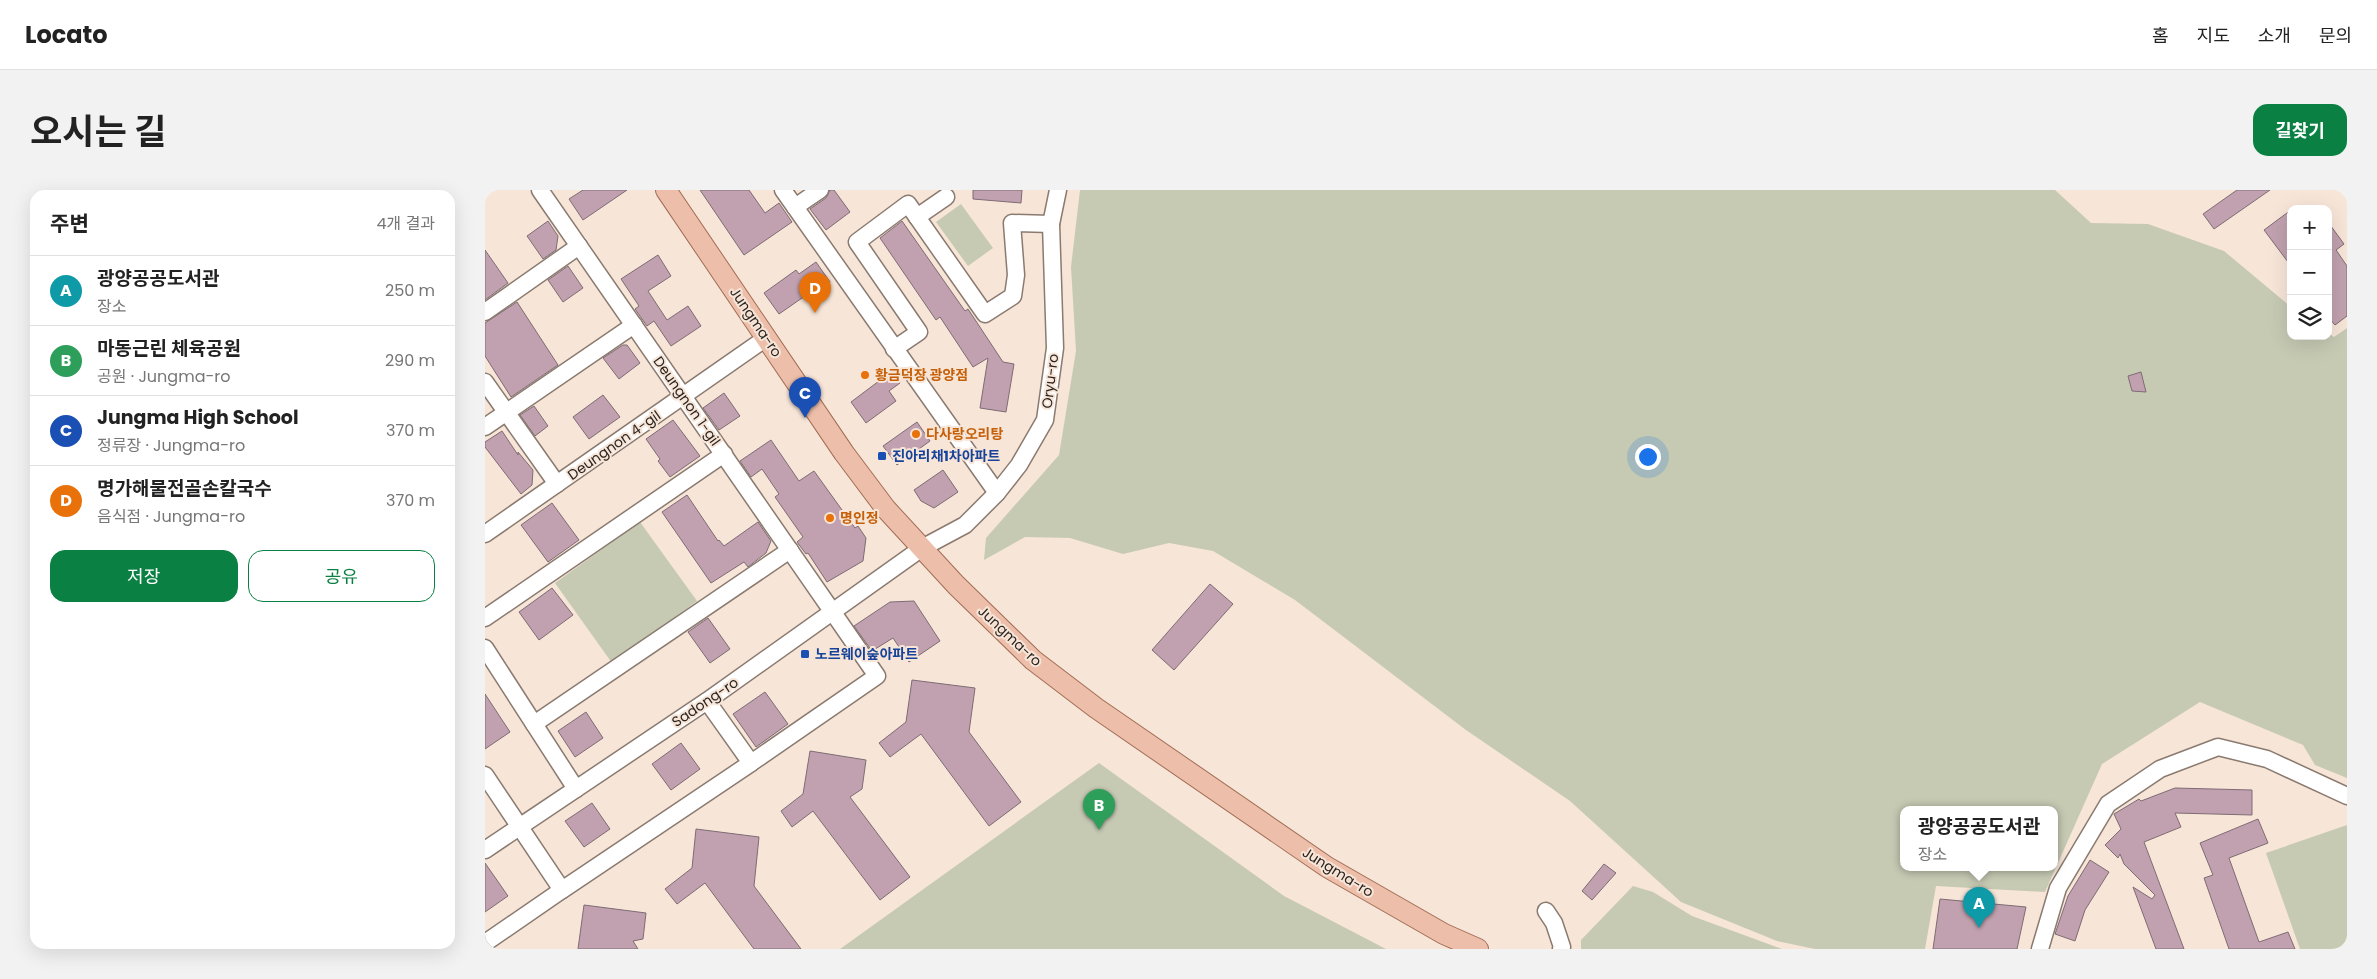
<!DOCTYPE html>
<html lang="ko">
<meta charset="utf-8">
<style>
:root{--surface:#fff;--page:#f2f2f2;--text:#222;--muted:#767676;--line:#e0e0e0;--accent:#0b8043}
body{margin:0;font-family:Poppins,"Noto Sans KR",sans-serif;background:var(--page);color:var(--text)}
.controls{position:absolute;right:15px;top:15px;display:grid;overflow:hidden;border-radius:10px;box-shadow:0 5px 20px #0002}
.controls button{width:45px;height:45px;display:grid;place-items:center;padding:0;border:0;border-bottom:1px solid var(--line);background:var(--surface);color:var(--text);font:25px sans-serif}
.you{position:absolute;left:1162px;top:266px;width:18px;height:18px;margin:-12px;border:4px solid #fff;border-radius:50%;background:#1a73e8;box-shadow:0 0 0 8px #1a73e833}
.badge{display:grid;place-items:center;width:32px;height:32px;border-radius:50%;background:var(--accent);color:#fff;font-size:16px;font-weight:700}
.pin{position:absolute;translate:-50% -41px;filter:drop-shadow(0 1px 2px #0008)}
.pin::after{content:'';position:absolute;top:26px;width:18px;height:15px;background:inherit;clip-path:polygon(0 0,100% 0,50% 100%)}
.popup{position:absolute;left:1415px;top:616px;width:158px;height:65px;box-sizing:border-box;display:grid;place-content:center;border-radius:10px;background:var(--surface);filter:drop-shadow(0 1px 4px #0005);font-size:16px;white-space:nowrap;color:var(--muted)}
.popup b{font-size:19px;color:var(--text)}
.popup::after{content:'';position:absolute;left:50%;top:100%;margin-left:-10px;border:10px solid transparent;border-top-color:var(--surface)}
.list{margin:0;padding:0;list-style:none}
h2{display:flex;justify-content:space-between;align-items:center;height:65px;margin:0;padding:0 20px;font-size:21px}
h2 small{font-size:16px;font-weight:400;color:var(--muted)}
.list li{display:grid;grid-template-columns:32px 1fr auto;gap:15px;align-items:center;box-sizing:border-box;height:70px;padding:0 20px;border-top:1px solid var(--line)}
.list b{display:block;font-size:19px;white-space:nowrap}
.list p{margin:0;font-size:16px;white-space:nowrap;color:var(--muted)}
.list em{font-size:16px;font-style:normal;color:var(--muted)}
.actions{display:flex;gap:10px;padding:15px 20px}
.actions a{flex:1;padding:11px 0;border:1px solid var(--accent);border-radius:15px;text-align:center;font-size:18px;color:var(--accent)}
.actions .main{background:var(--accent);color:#fff}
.icon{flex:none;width:28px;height:28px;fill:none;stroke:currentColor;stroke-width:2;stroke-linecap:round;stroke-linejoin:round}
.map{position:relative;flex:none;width:1862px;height:759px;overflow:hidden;border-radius:15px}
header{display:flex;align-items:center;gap:30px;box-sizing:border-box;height:70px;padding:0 25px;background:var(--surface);border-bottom:1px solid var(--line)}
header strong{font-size:24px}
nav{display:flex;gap:28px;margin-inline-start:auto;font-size:18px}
.intro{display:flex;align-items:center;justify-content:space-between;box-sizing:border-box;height:120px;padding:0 30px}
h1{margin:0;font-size:35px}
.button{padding:12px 22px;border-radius:15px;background:var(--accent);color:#fff;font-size:18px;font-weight:700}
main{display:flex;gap:30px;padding:0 30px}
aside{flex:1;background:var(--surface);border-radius:15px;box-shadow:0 5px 20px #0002}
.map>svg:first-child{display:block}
.green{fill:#c6cab3;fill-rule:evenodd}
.building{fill:#c1a1af;stroke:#7e6c74}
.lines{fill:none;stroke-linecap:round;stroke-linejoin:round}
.minor-casing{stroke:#8a7a6f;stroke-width:19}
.major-casing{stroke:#a16d54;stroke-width:22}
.minor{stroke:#fff;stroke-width:16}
.major{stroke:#edbfaa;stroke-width:20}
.food-dot{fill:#e8710a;stroke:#f7e5d8;stroke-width:2}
.transit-dot{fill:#1a4fb4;stroke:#f7e5d8;stroke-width:2}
.labels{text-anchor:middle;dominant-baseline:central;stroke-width:4;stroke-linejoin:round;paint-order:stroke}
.street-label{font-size:14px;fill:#2a241f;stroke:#f7e5d8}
.food-label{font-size:14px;font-weight:bold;fill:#c56008;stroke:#f7e5d8;text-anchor:start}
.transit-label{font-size:14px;font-weight:bold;fill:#164399;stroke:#f7e5d8;text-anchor:start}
</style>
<header>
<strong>Locato</strong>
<nav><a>홈</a><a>지도</a><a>소개</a><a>문의</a></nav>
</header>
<div class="intro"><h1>오시는 길</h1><a class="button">길찾기</a></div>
<main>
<aside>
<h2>주변<small>4개 결과</small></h2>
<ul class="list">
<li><span class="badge" style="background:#0f9aa8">A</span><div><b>광양공공도서관</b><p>장소</p></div><em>250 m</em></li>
<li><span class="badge" style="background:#2e9e5b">B</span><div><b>마동근린 체육공원</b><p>공원 · Jungma-ro</p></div><em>290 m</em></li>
<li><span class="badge" style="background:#1a4fb4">C</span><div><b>Jungma High School</b><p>정류장 · Jungma-ro</p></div><em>370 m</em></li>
<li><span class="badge" style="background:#e8710a">D</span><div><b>명가해물전골손칼국수</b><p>음식점 · Jungma-ro</p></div><em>370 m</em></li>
</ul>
<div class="actions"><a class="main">저장</a><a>공유</a></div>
</aside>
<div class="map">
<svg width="1862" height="759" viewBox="0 0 1862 759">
<rect width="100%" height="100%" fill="#f7e5d8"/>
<!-- green -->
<g class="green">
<path d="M595,0H1570L1606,33L1663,34L1739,61L1806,117V146H1843V143L1849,147L1862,138V588L1830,575L1818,555L1715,512L1617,574L1560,702L1451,696L1440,759H1330L1292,751L1196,712L1085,611L981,540L810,410L728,361L684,353L638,364L585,348L540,347L499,370L501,348L574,265L591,161L586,77ZM1419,619H1569V677H1419Z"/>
<path d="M476,14L508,58L483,76L451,32Z"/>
<path d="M155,332L212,411L127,473L70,393Z"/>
<path d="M614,573L799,706L901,759H355Z"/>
<path d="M1862,635V759H1815L1781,663Z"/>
<path d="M1148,696L1168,702L1207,726L1297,759H1096V750Z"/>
</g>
<!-- building -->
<g class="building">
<path d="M98,0H142L98,30L84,9Z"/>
<path d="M215,0H264L280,23L294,13L307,32L259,65Z"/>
<path d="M345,0H349L365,22L341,40L325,19L341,8Z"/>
<path d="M488,0H537L536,13L488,9Z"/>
<path d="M1752,0H1785L1729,39L1718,24Z"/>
<path d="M1806,20V76L1779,40Z"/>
<path d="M63,31L73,46L71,60L58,69L42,46Z"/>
<path d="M417,31L480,121L483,119L518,172L529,174L521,222L495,218L503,168L488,177L455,127L451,130L395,48Z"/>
<path d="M1843,32L1859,54L1851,60L1862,76V126L1850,135L1843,127Z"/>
<path d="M0,60L23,93L0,110Z"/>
<path d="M173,65L186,86L163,101L182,130L203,116L216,136L186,156L169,131L162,136L150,119L154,116L136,89Z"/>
<path d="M331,72L345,92L332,102L330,99L294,124L279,103L311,80L314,84Z"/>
<path d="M83,76L98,98L78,112L63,90Z"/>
<path d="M32,112L73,175L26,207L0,166V133Z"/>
<path d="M138,155H142L155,173L134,189L118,168Z"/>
<path d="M406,182L415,193L404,201L411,211L381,233L366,212Z"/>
<path d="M1656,182L1661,202L1647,201L1643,186Z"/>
<path d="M239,203L255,226L234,240L218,218Z"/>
<path d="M118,205L135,227L104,249L88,227Z"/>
<path d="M49,216L63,236L50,246L35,225Z"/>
<path d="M188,230L215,266L185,287L173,271L175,269L161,249Z"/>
<path d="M432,232L445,251L412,275L398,256Z"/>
<path d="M17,241L33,265V262L48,280L47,295L36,304L0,257V252Z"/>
<path d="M286,250L314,291L329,281L370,338L373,336L381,348L378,371L342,392L323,363L321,364L312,352L318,347L290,307L294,304L277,279L266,287L255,271Z"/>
<path d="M458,280L473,302L449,318L436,311L429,300Z"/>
<path d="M202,305L233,351L234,350L239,356L273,332L286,351L281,363L263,377L259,372L226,393L177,322Z"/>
<path d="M67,313L94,350L63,372L36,335Z"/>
<path d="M725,394L748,414L689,480L667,460Z"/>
<path d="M67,398L88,425L54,450L34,422Z"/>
<path d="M429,411L455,451L424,472L408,448L387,461L369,436L405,412Z"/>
<path d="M223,428L245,459L225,473L203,442Z"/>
<path d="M427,490L490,498L484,542L536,612L504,636L436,544L405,567L394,553L421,532Z"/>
<path d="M280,502L303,534L271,557L248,524Z"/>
<path d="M0,504L25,542L0,559Z"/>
<path d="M101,522L118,548L90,567L73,541Z"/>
<path d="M196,553L215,579L186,600L167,574Z"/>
<path d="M325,561L381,570L377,599L365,607L425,687L395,710L328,621L307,637L296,621L318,604Z"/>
<path d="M1690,598L1767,600V625L1690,623L1696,637L1659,652L1699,759H1671L1648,697L1667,709L1670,705L1639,674L1635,664L1633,668L1620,655L1636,639L1629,624L1654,609L1656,611Z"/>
<path d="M107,613L125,639L99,657L80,631Z"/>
<path d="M1773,629L1783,653L1744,668L1774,752L1803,742L1810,759H1744L1719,688L1728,685L1715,653Z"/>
<path d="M211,639L274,647L269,696L316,759H269L220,693L192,714L180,699L207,678Z"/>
<path d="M1605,670L1624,682L1600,720L1590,751L1570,744L1583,706Z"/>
<path d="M0,673L23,706L0,722Z"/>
<path d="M1119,674L1131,683L1107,710L1097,701Z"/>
<path d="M1455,709L1541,717L1532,759H1448Z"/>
<path d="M99,715L161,723L158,749L148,751L153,759H93Z"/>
</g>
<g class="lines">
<defs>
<g id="minor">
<path d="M55,0L392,486L266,573L222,511"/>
<path d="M298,0L512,303"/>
<path d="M461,7L432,27L500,124L528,106L531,85L527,33L566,34"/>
<path d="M310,17L335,0"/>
<path d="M0,122L94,56"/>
<path d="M409,159L434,142L372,52L423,14L432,27"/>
<path d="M0,192L72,294"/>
<path d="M0,237L149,135"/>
<path d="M0,344L281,148"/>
<path d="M0,428L239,264"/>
<path d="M0,458L91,599"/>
<path d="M49,534L305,360"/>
<path d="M0,585L77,700L266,573"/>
<path d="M0,660L222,511L437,358L480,335L512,303L534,275L560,230L570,158L566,34L573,0"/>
<path d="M1061,721L1069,733L1077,757L1076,759"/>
<path d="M0,753L77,700"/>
<path d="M1555,759L1573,698L1623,614L1675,579L1733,557L1782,569L1862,606"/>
</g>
<path id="major" d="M181,0L359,263L401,319L471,395L548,470L611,518L842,677L959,744L993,759"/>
</defs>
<!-- minor casing -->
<use href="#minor" class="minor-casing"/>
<!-- major casing -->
<use href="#major" class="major-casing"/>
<!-- minor -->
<use href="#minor" class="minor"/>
<!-- major -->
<use href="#major" class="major"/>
</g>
<!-- markers -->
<g class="food-dot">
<circle cx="380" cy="185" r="5"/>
<circle cx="431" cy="244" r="5"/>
<circle cx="345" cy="328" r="5"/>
</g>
<g class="transit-dot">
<rect x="392" y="261" width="10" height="10" rx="2.5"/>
<rect x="315" y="459" width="10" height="10" rx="2.5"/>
</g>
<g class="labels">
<!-- street labels -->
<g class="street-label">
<text transform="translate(271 132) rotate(56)">Jungma-ro</text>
<text transform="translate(565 191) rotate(-83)">Oryu-ro</text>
<text transform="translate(202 211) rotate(55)">Deungnon 1-gil</text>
<text transform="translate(129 255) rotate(-35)">Deungnon 4-gil</text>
<text transform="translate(525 446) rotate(43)">Jungma-ro</text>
<text transform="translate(220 512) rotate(-34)">Sadong-ro</text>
<text transform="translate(853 682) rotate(32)">Jungma-ro</text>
</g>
<!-- food labels -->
<g class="food-label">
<text x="390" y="185">황금덕장 광양점</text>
<text x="441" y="244">다사랑오리탕</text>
<text x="355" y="328">명인정</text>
</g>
<!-- transit labels -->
<g class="transit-label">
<text x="407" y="266">진아리채1차아파트</text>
<text x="330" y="464">노르웨이숲아파트</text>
</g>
</g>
</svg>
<div class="controls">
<button>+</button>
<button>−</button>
<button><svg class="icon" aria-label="layers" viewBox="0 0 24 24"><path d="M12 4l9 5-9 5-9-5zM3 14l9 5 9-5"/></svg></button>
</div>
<div class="you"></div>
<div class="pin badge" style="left:1494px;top:738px;background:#0f9aa8">A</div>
<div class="popup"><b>광양공공도서관</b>장소</div>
<div class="pin badge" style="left:614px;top:640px;background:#2e9e5b">B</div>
<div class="pin badge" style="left:320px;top:228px;background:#1a4fb4">C</div>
<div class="pin badge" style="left:330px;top:123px;background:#e8710a">D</div>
</div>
</main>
